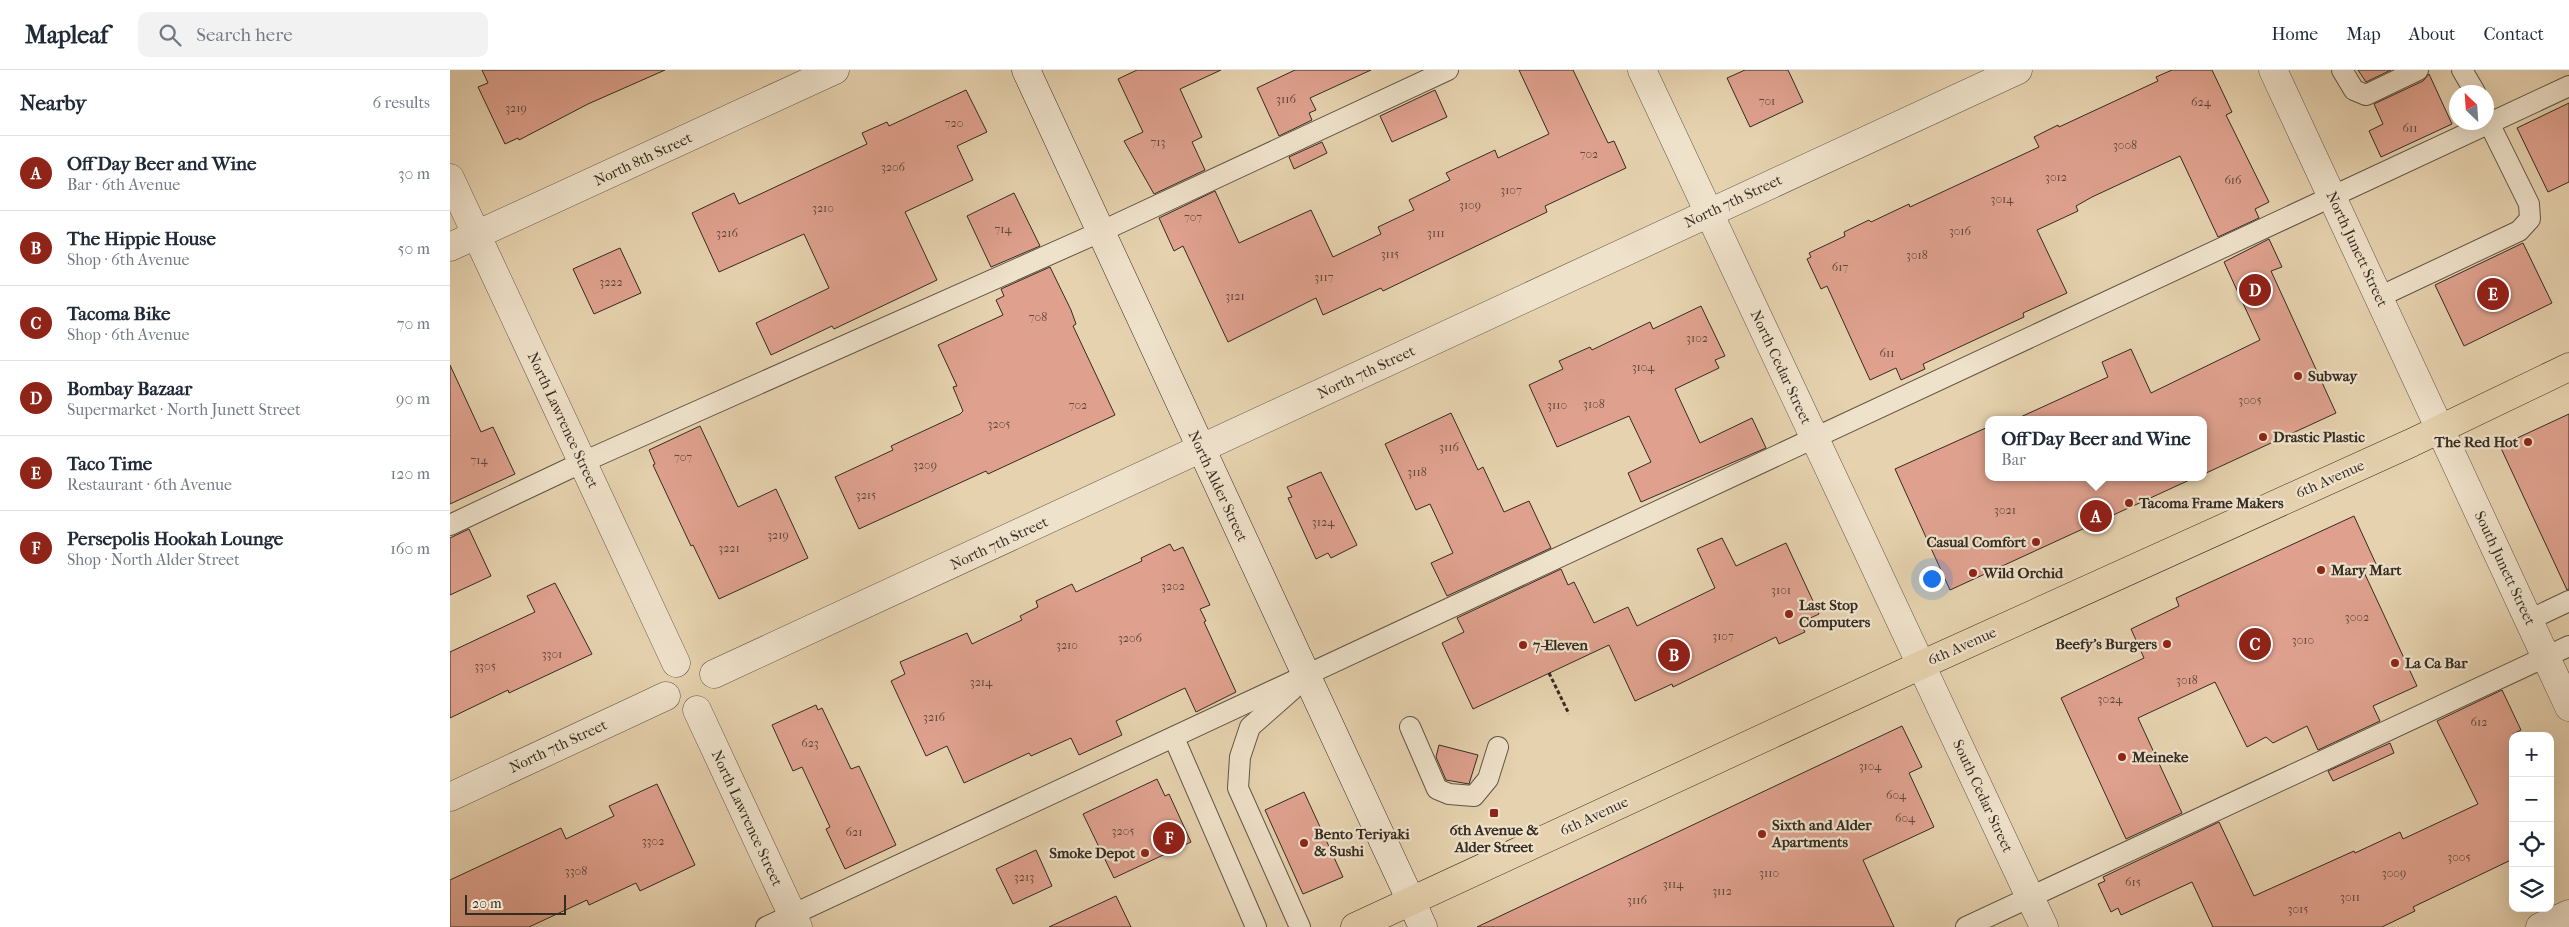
<!DOCTYPE html>
<meta charset="utf-8">
<style>
:root{--surface:#fff;--page:#f2f2f3;--text:#1f2937;--muted:#747a83;--line:#e0e1e3;--accent:#8f2418}
body{margin:0;font-family:"IM FELL French Canon",serif;background:var(--page);color:var(--text)}
.controls{position:absolute;right:15px;bottom:15px;display:grid;overflow:hidden;border-radius:10px;box-shadow:0 5px 20px #0002}
.controls button{width:45px;height:45px;display:grid;place-items:center;padding:0;border:0;border-bottom:1px solid var(--line);background:var(--surface);color:var(--text);font:25px sans-serif}
.compass{position:absolute;left:1999px;top:15px;width:45px;height:45px;border-radius:50%;background:var(--surface);box-shadow:0 5px 20px #0002;rotate:335deg}
.scale{position:absolute;left:15px;bottom:12px;width:101px;box-sizing:border-box;padding-left:5px;border:2px solid #342b21;border-top:0;font-size:14px;line-height:18px;white-space:nowrap;color:#342b21;-webkit-text-stroke:4px #efe2cb;paint-order:stroke}
.you{position:absolute;left:1481px;top:508px;width:18px;height:18px;margin:-12px;border:4px solid #fff;border-radius:50%;background:#1a73e8;box-shadow:0 0 0 8px #1a73e833}
.badge{display:grid;place-items:center;width:32px;height:32px;border-radius:50%;background:var(--accent);color:#fff;font-size:16px;font-weight:700}
.pin{position:absolute;translate:-50% -50%;border:2px solid #fff;box-shadow:0 1px 5px #0006}
.popup{position:absolute;left:1535px;top:346px;width:222px;height:65px;box-sizing:border-box;display:grid;place-content:center;border-radius:10px;background:var(--surface);filter:drop-shadow(0 1px 4px #0005);font-size:16px;white-space:nowrap;color:var(--muted)}
.popup b{font-size:19px;color:var(--text)}
.popup::after{content:'';position:absolute;left:50%;top:100%;margin-left:-10px;border:10px solid transparent;border-top-color:var(--surface)}
.list{margin:0;padding:0;list-style:none}
h2{display:flex;justify-content:space-between;align-items:center;height:65px;margin:0;padding:0 20px;font-size:21px}
h2 small{font-size:16px;font-weight:400;color:var(--muted)}
.list li{display:grid;grid-template-columns:32px 1fr auto;gap:15px;align-items:center;box-sizing:border-box;height:75px;padding:0 20px;border-top:1px solid var(--line)}
.list b{display:block;font-size:19px;white-space:nowrap}
.list p{margin:0;font-size:16px;white-space:nowrap;color:var(--muted)}
.list em{font-size:16px;font-style:normal;color:var(--muted)}
.icon{flex:none;width:28px;height:28px;fill:none;stroke:currentColor;stroke-width:2;stroke-linecap:round;stroke-linejoin:round}
.map{position:relative;flex:none;width:2119px;height:857px;overflow:hidden}
header{display:flex;align-items:center;gap:30px;box-sizing:border-box;height:70px;padding:0 25px;background:var(--surface);border-bottom:1px solid var(--line)}
header strong{font-size:24px}
nav{display:flex;gap:28px;margin-inline-start:auto;font-size:18px}
.search{width:350px;height:45px;background:var(--page);display:flex;align-items:center;gap:12px;box-sizing:border-box;padding:0 18px;border-radius:10px;color:var(--muted);font-size:19px}
main{display:flex}
aside{flex:1;background:var(--surface)}
.map>svg:first-child{display:block}
.building{fill:#dfa18e;stroke:#342b21}
.lines{fill:none;stroke-linecap:round;stroke-linejoin:round}
.lane-casing{stroke:#605544;stroke-width:22}
.street-casing{stroke:#605544;stroke-width:29}
.secondary-casing{stroke:#342b21;stroke-width:29}
.primary-casing{stroke:#342b21;stroke-width:29}
.path{stroke:#342b21;stroke-width:3;stroke-dasharray:4 2.5;stroke-linecap:butt}
.lane{stroke:#efe2cb;stroke-width:20}
.street{stroke:#efe2cb;stroke-width:28}
.secondary{stroke:#efe2cb;stroke-width:28}
.primary{stroke:#e6d2af;stroke-width:28}
.poi-dot{fill:#8f2418;stroke:#efe2cb;stroke-width:2}
.labels{text-anchor:middle;dominant-baseline:central;stroke-width:4.5;stroke-linejoin:round;paint-order:stroke}
.number-label{font-size:12px;fill:#5f483c}
.street-label{font-size:15px;fill:#342b21;stroke:#efe2cb}
.poi-label{font-size:15px;font-weight:bold;fill:#342b21;stroke:#efe2cb;text-anchor:start}
</style>
<header>
<strong>Mapleaf</strong>
<div class="search"><svg class="icon" aria-label="search" viewBox="0 0 24 24"><circle cx="10" cy="10" r="6"/><path d="M15 15l6 6"/></svg>Search here</div>
<nav><a>Home</a><a>Map</a><a>About</a><a>Contact</a></nav>
</header>
<main>
<aside>
<h2>Nearby<small>6 results</small></h2>
<ul class="list">
<li><span class="badge">A</span><div><b>Off Day Beer and Wine</b><p>Bar · 6th Avenue</p></div><em>30 m</em></li>
<li><span class="badge">B</span><div><b>The Hippie House</b><p>Shop · 6th Avenue</p></div><em>50 m</em></li>
<li><span class="badge">C</span><div><b>Tacoma Bike</b><p>Shop · 6th Avenue</p></div><em>70 m</em></li>
<li><span class="badge">D</span><div><b>Bombay Bazaar</b><p>Supermarket · North Junett Street</p></div><em>90 m</em></li>
<li><span class="badge">E</span><div><b>Taco Time</b><p>Restaurant · 6th Avenue</p></div><em>120 m</em></li>
<li><span class="badge">F</span><div><b>Persepolis Hookah Lounge</b><p>Shop · North Alder Street</p></div><em>160 m</em></li>
</ul>
</aside>
<div class="map">
<svg width="2119" height="857" viewBox="0 0 2119 857">
<rect width="100%" height="100%" fill="#e6d2af"/>
<filter id="stains"><feTurbulence type="fractalNoise" baseFrequency=".004" numOctaves="4"/><feColorMatrix values="0 0 0 0 .2 0 0 0 0 .09 0 0 0 0 .02 0 0 0 .5 -.17"/></filter>
<radialGradient id="worn" r=".72"><stop offset=".6" stop-color="#630" stop-opacity="0"/><stop offset="1" stop-color="#630" stop-opacity=".3"/></radialGradient>
<!-- building -->
<g class="building">
<path d="M32,0H215L138,34L69,70L68,68L55,74L28,17L38,13Z"/>
<path d="M687,0H771L730,19L752,67L742,72L755,100L704,124L674,71L693,62L668,9Z"/>
<path d="M845,0H921L860,28L866,40L859,43L862,50L829,66L807,18Z"/>
<path d="M1069,0H1123L1158,73L1164,71L1176,98L1095,136L1097,142L933,221L931,218L873,245L866,228L778,272L733,176L724,181L709,148L765,121L789,173L861,140L883,187L931,164L928,157L964,140L959,130L1000,110L996,103L1045,80L1048,88L1099,64Z"/>
<path d="M1295,0H1338L1353,32L1300,57L1277,8Z"/>
<path d="M1722,0H1762L1782,42L1776,45L1819,132L1805,139L1809,148L1768,167L1730,86L1642,127L1626,136L1628,141L1587,160L1617,223L1573,243L1574,247L1473,294L1475,299L1451,310L1446,298L1420,310L1377,216L1371,219L1357,189L1361,187L1359,183L1395,166L1394,162L1419,150L1421,152L1459,134L1460,137L1589,77L1584,67L1608,55L1609,57L1708,11L1706,7Z"/>
<path d="M1908,0H1941L1916,12Z"/>
<path d="M1979,4L2002,54L1931,87L1919,61L1933,54L1924,34L1973,11Z"/>
<path d="M516,20L537,62L507,76L523,110L455,142L487,210L384,259L382,256L321,285L306,253L379,218L354,164L269,202L242,143L284,123L289,134L417,74L412,63L437,52L439,56Z"/>
<path d="M985,20L997,47L942,72L930,46Z"/>
<path d="M2119,33V112L2098,122L2067,58Z"/>
<path d="M872,72L877,83L844,99L839,87Z"/>
<path d="M564,123L590,176L541,197L517,146Z"/>
<path d="M1819,169L1832,197L1821,201L1886,343L1754,404V350H1564L1658,307L1652,292L1681,279L1701,323L1810,270L1774,192Z"/>
<path d="M2073,173L2102,233L2014,276L1985,215Z"/>
<path d="M170,178L191,223L144,244L123,199Z"/>
<path d="M600,197L621,240L626,254L623,256L665,345L538,404L536,401L409,459L385,407L443,380L441,376L510,344L513,341L503,317L507,316L488,275L553,245L546,230L554,226L551,219Z"/>
<path d="M1251,236L1275,286L1265,290L1269,298L1225,319L1250,373L1302,348L1316,378L1191,432L1178,403L1201,392L1179,346L1107,377L1079,315L1113,299L1109,291L1140,277L1142,280L1200,252L1203,259Z"/>
<path d="M0,295L31,362L43,357L65,404L0,434Z"/>
<path d="M1001,343L1028,400L1033,397L1054,442L1079,431L1101,478L997,526L981,493L1003,483L980,434L966,440L935,374Z"/>
<path d="M2119,344V519L2117,520L2050,376Z"/>
<path d="M250,356L288,437L326,419L358,488L269,529L243,475L241,476L203,395L205,394L199,380Z"/>
<path d="M1538,357V407H1746L1500,520L1445,399Z"/>
<path d="M871,402L907,475L881,488L878,483L866,489L838,428L842,427L837,417Z"/>
<path d="M1904,446L1926,494L1913,500L1967,616L1923,636L1930,651L1868,680L1857,656L1823,673L1816,667L1797,677L1765,612L1688,648L1732,743L1676,769L1611,628L1694,588L1681,559L1729,536L1726,528Z"/>
<path d="M19,459L41,506L0,525V468Z"/>
<path d="M1272,468L1286,496L1336,473L1369,544L1350,553L1355,562L1329,574L1326,567L1223,617L1222,614L1185,631L1159,575L1023,639L992,573L1014,562L1007,548L1111,499L1118,515L1124,512L1144,553L1178,537L1187,556L1265,518L1247,479Z"/>
<path d="M720,474L724,481L733,477L760,535L750,539L756,551L754,552L786,622L746,642L735,618L666,651L672,665L629,685L621,668L581,686L579,683L514,713L497,676L476,686L441,611L455,604L450,592L517,563L522,574L572,550L570,546L588,537L586,531L622,514L626,522L692,491L691,488Z"/>
<path d="M105,513L142,584L59,623L58,620L0,648V582L85,542L77,526Z"/>
<path d="M2052,620L2071,660L2063,664V789L1963,837L1965,841L1932,857H1763L1742,812L1671,845L1668,838L1661,842L1648,814L1655,811L1653,807L1769,752L1804,826L1904,781L1905,783L1950,762L1953,769L2028,734L1987,651Z"/>
<path d="M366,635L368,640L372,638L401,699L409,696L446,775L395,799L376,759L380,757L352,697L343,701L322,655Z"/>
<path d="M1452,656L1472,697L1459,703L1484,757L1413,790L1444,857H1027Z"/>
<path d="M1940,673L1944,683L1883,711L1878,701Z"/>
<path d="M989,675L1028,685L1019,714L996,710L986,687Z"/>
<path d="M707,709L715,726L719,724L741,772L664,808L633,744Z"/>
<path d="M207,714L245,795L190,821L186,813L139,835L137,830L79,857H0V810L111,758L116,769L164,746L159,736Z"/>
<path d="M854,722L893,807L853,824L815,740Z"/>
<path d="M586,780L602,816L563,834L546,799Z"/>
<path d="M666,826L681,857H599Z"/>
</g>
<g class="lines">
<defs>
<g id="lane">
<path d="M1892,0L1904,20L1916,25L1968,0"/>
<path d="M2012,0L2025,22"/>
<path d="M1929,227L2069,161L2080,149L2079,134L2036,47"/>
<path d="M0,455L133,392L650,162L998,0"/>
<path d="M2079,550L2119,531"/>
<path d="M842,620L800,657L790,687L788,718L850,857"/>
<path d="M960,657L987,719L999,724L1024,726L1038,709L1048,677"/>
<path d="M724,668L806,857"/>
<path d="M316,857L2119,16"/>
<path d="M1516,857L2119,576"/>
</g>
<g id="street">
<path d="M1192,0L1594,857"/>
<path d="M1823,0L2119,637"/>
<path d="M0,108L226,593"/>
<path d="M0,177L385,0"/>
<path d="M264,604L1568,0"/>
<path d="M247,640L348,857"/>
<path d="M0,727L216,626"/>
<path d="M2090,857L2119,844"/>
</g>
<path id="secondary" d="M576,0L973,857"/>
<path id="primary" d="M905,857L1471,595L1961,373L2119,297"/>
</defs>
<!-- lane casing -->
<use href="#lane" class="lane-casing"/>
<!-- street casing -->
<use href="#street" class="street-casing"/>
<!-- secondary casing -->
<use href="#secondary" class="secondary-casing"/>
<!-- primary casing -->
<use href="#primary" class="primary-casing"/>
<!-- path -->
<path class="path" d="M1099,603L1119,644"/>
<!-- lane -->
<use href="#lane" class="lane"/>
<!-- street -->
<use href="#street" class="street"/>
<!-- secondary -->
<use href="#secondary" class="secondary"/>
<!-- primary -->
<use href="#primary" class="primary"/>
</g>
<!-- markers -->
<g class="poi-dot">
<circle cx="1848" cy="306" r="5"/>
<circle cx="1813" cy="367" r="5"/>
<circle cx="2078" cy="372" r="5"/>
<circle cx="1679" cy="433" r="5"/>
<circle cx="1586" cy="472" r="5"/>
<circle cx="1871" cy="500" r="5"/>
<circle cx="1523" cy="503" r="5"/>
<circle cx="1339" cy="544" r="5"/>
<circle cx="1717" cy="574" r="5"/>
<circle cx="1073" cy="575" r="5"/>
<circle cx="1945" cy="593" r="5"/>
<circle cx="1672" cy="687" r="5"/>
<rect x="1039" y="738" width="10" height="10" rx="2.5"/>
<circle cx="1312" cy="764" r="5"/>
<circle cx="854" cy="773" r="5"/>
<circle cx="695" cy="783" r="5"/>
</g>
<g class="labels">
<!-- number labels -->
<g class="number-label">
<text x="836" y="29">3116</text>
<text x="1317" y="31">701</text>
<text x="1751" y="32">624</text>
<text x="66" y="38">3219</text>
<text x="504" y="53">720</text>
<text x="1960" y="58">611</text>
<text x="708" y="72">713</text>
<text x="1675" y="75">3008</text>
<text x="1139" y="84">702</text>
<text x="443" y="97">3206</text>
<text x="1606" y="107">3012</text>
<text x="1783" y="110">616</text>
<text x="1061" y="120">3107</text>
<text x="1552" y="129">3014</text>
<text x="1020" y="135">3109</text>
<text x="373" y="138">3210</text>
<text x="743" y="147">707</text>
<text x="553" y="159">714</text>
<text x="1510" y="161">3016</text>
<text x="277" y="163">3216</text>
<text x="986" y="163">3111</text>
<text x="940" y="184">3115</text>
<text x="1467" y="185">3018</text>
<text x="1390" y="197">617</text>
<text x="874" y="207">3117</text>
<text x="161" y="212">3222</text>
<text x="785" y="226">3121</text>
<text x="588" y="247">708</text>
<text x="1247" y="268">3102</text>
<text x="1437" y="283">611</text>
<text x="1193" y="297">3104</text>
<text x="1800" y="330">3005</text>
<text x="1144" y="334">3108</text>
<text x="628" y="335">702</text>
<text x="1107" y="335">3110</text>
<text x="549" y="354">3205</text>
<text x="999" y="377">3116</text>
<text x="233" y="387">707</text>
<text x="29" y="390">714</text>
<text x="475" y="395">3209</text>
<text x="967" y="402">3118</text>
<text x="416" y="425">3215</text>
<text x="1555" y="440">3021</text>
<text x="873" y="452">3124</text>
<text x="328" y="465">3219</text>
<text x="279" y="478">3221</text>
<text x="723" y="516">3202</text>
<text x="1331" y="520">3101</text>
<text x="1907" y="547">3002</text>
<text x="1273" y="566">3107</text>
<text x="680" y="568">3206</text>
<text x="1853" y="570">3010</text>
<text x="617" y="575">3210</text>
<text x="102" y="584">3301</text>
<text x="35" y="596">3305</text>
<text x="1737" y="610">3018</text>
<text x="531" y="612">3214</text>
<text x="1660" y="629">3024</text>
<text x="484" y="647">3216</text>
<text x="2029" y="652">612</text>
<text x="360" y="673">623</text>
<text x="1420" y="696">3104</text>
<text x="1446" y="725">604</text>
<text x="1455" y="748">604</text>
<text x="673" y="761">3205</text>
<text x="404" y="762">621</text>
<text x="203" y="771">3302</text>
<text x="2009" y="787">3005</text>
<text x="126" y="801">3308</text>
<text x="1319" y="803">3110</text>
<text x="1944" y="803">3009</text>
<text x="574" y="807">3213</text>
<text x="1683" y="812">615</text>
<text x="1223" y="814">3114</text>
<text x="1272" y="821">3112</text>
<text x="1900" y="827">3011</text>
<text x="1187" y="830">3116</text>
<text x="1848" y="839">3015</text>
</g>
<!-- street labels -->
<g class="street-label">
<text transform="translate(193 89) rotate(-25)">North 8th Street</text>
<text transform="translate(1283 131) rotate(-25)">North 7th Street</text>
<text transform="translate(1907 179) rotate(65)">North Junett Street</text>
<text transform="translate(1331 297) rotate(65)">North Cedar Street</text>
<text transform="translate(916 302) rotate(-25)">North 7th Street</text>
<text transform="translate(113 350) rotate(65)">North Lawrence Street</text>
<text transform="translate(1880 409) rotate(-24)">6th Avenue</text>
<text transform="translate(768 416) rotate(65)">North Alder Street</text>
<text transform="translate(549 473) rotate(-25)">North 7th Street</text>
<text transform="translate(2055 498) rotate(65)">South Junett Street</text>
<text transform="translate(1512 576) rotate(-24)">6th Avenue</text>
<text transform="translate(108 676) rotate(-25)">North 7th Street</text>
<text transform="translate(1533 726) rotate(65)">South Cedar Street</text>
<text transform="translate(1144 746) rotate(-25)">6th Avenue</text>
<text transform="translate(297 748) rotate(65)">North Lawrence Street</text>
</g>
<!-- poi labels -->
<g class="poi-label">
<text x="1858" y="306">Subway</text>
<text x="1823" y="367">Drastic Plastic</text>
<text x="2068" y="372" text-anchor="end">The Red Hot</text>
<text x="1689" y="433">Tacoma Frame Makers</text>
<text x="1576" y="472" text-anchor="end">Casual Comfort</text>
<text x="1881" y="500">Mary Mart</text>
<text x="1533" y="503">Wild Orchid</text>
<text x="1349" y="535">Last Stop<tspan x="1349" dy="17">Computers</tspan></text>
<text x="1707" y="574" text-anchor="end">Beefy’s Burgers</text>
<text x="1083" y="575">7-Eleven</text>
<text x="1955" y="593">La Ca Bar</text>
<text x="1682" y="687">Meineke</text>
<text x="1322" y="755">Sixth and Alder<tspan x="1322" dy="17">Apartments</tspan></text>
<text x="1044" y="760" text-anchor="middle">6th Avenue &amp;<tspan x="1044" dy="17">Alder Street</tspan></text>
<text x="864" y="764">Bento Teriyaki<tspan x="864" dy="17">&amp; Sushi</tspan></text>
<text x="685" y="783" text-anchor="end">Smoke Depot</text>
</g>
</g>
<rect width="100%" height="100%" filter="url(#stains)"/>
<rect width="100%" height="100%" fill="url(#worn)"/>
</svg>
<div class="controls">
<button>+</button>
<button>−</button>
<button><svg class="icon" aria-label="locate" viewBox="0 0 24 24"><circle cx="12" cy="12" r="6"/><path d="M12 2v4M12 18v4M2 12h4M18 12h4"/></svg></button>
<button><svg class="icon" aria-label="layers" viewBox="0 0 24 24"><path d="M12 4l9 5-9 5-9-5zM3 14l9 5 9-5"/></svg></button>
</div>
<svg class="compass" viewBox="-18 -18 36 36"><path d="M0-13l5 13h-10z" fill="#e53935"/><path d="M0 13l5-13h-10z" fill="#747a83"/></svg>
<div class="scale">20 m</div>
<div class="you"></div>
<div class="pin badge" style="left:1646px;top:446px">A</div>
<div class="popup"><b>Off Day Beer and Wine</b>Bar</div>
<div class="pin badge" style="left:1224px;top:585px">B</div>
<div class="pin badge" style="left:1805px;top:574px">C</div>
<div class="pin badge" style="left:1805px;top:220px">D</div>
<div class="pin badge" style="left:2043px;top:224px">E</div>
<div class="pin badge" style="left:719px;top:768px">F</div>
</div>
</main>
